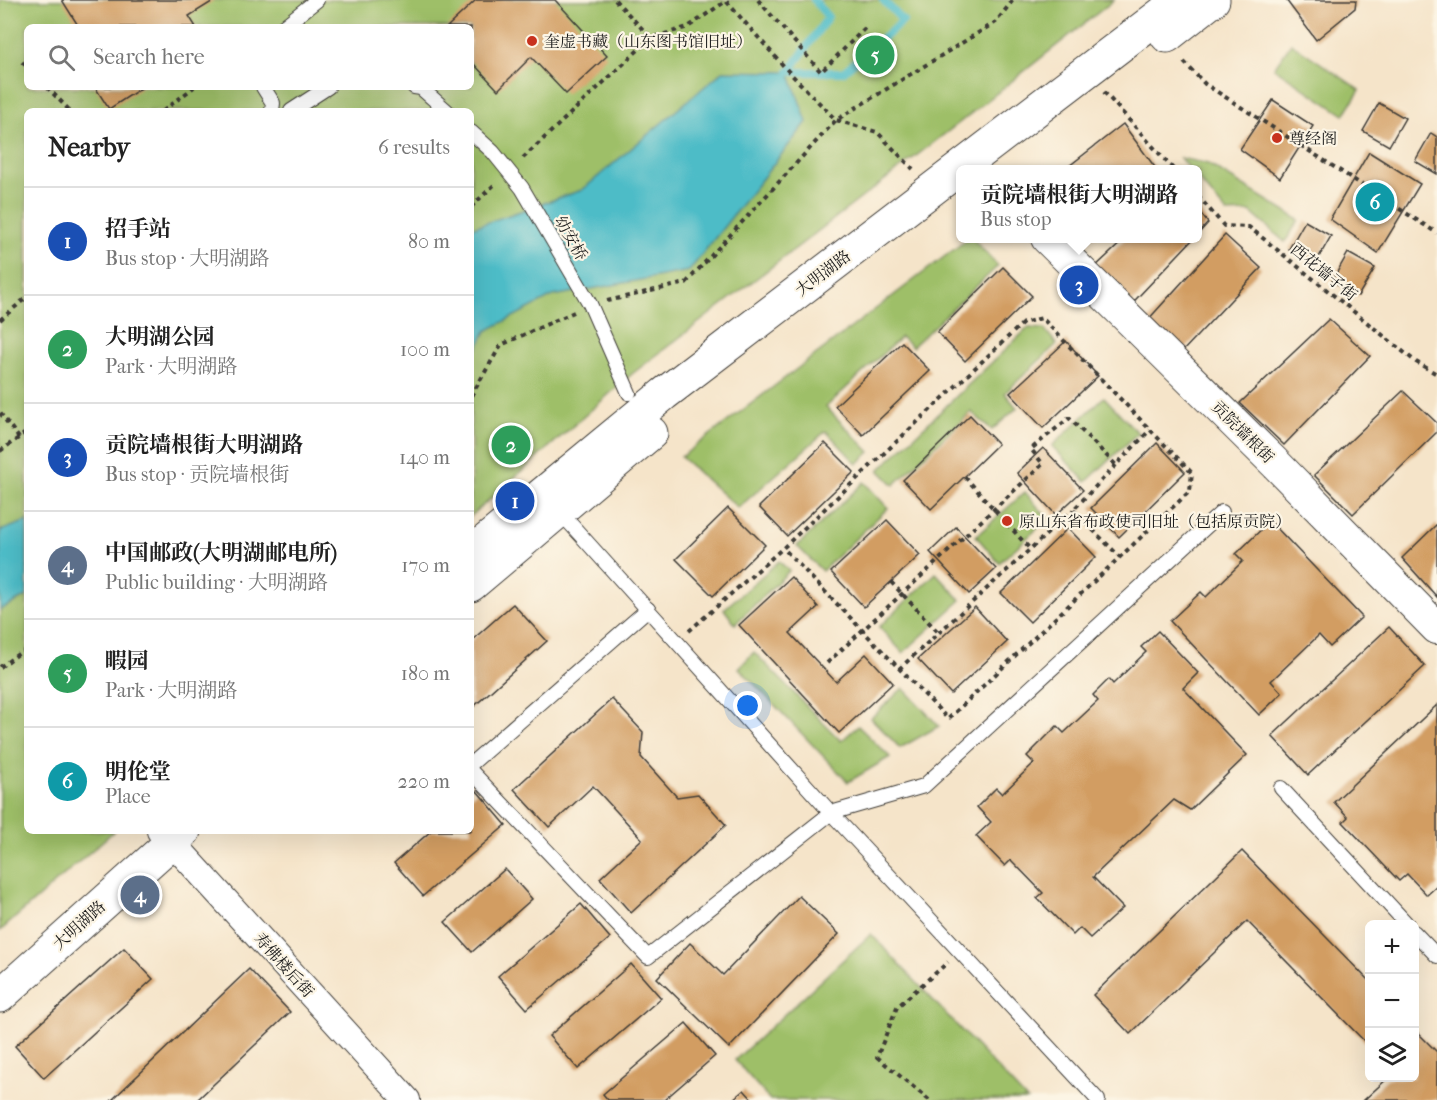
<!DOCTYPE html>
<meta charset="utf-8">
<style>
:root{--surface:#fff;--page:#f2f2f2;--text:#222;--muted:#767676;--line:#e0e0e0;--accent:#c8321e}
body{margin:0;font-family:"IM FELL French Canon","Noto Serif SC",serif;background:var(--page);color:var(--text)}
.controls{position:absolute;right:18px;bottom:18px;display:grid;overflow:hidden;border-radius:9px;box-shadow:0 6px 24px #0002}
.controls button{width:54px;height:54px;display:grid;place-items:center;padding:0;border:0;border-bottom:2px solid var(--line);background:var(--surface);color:var(--text);font:30px sans-serif}
.you{position:absolute;left:748px;top:706px;width:21px;height:21px;margin:-15px;border:4px solid #fff;border-radius:50%;background:#1a73e8;box-shadow:0 0 0 9px #1a73e833}
.badge{display:grid;place-items:center;width:39px;height:39px;border-radius:50%;background:var(--accent);color:#fff;font-size:20px;font-weight:700}
.pin{position:absolute;translate:-50% -50%;border:3px solid #fff;box-shadow:0 2px 6px #0006}
.popup{position:absolute;left:956px;top:165px;width:246px;height:78px;box-sizing:border-box;display:grid;place-content:center;border-radius:9px;background:var(--surface);filter:drop-shadow(0 2px 4px #0005);font-size:20px;white-space:nowrap;color:var(--muted)}
.popup b{font-size:22px;color:var(--text)}
.popup::after{content:'';position:absolute;left:50%;top:100%;margin-left:-12px;border:12px solid transparent;border-top-color:var(--surface)}
.list{margin:0;padding:0;list-style:none}
h2{display:flex;justify-content:space-between;align-items:center;height:78px;margin:0;padding:0 24px;font-size:26px}
h2 small{font-size:20px;font-weight:400;color:var(--muted)}
.list li{display:grid;grid-template-columns:39px 1fr auto;gap:18px;align-items:center;box-sizing:border-box;height:108px;padding:0 24px;border-top:2px solid var(--line)}
.list b{display:block;font-size:22px;white-space:nowrap}
.list p{margin:0;font-size:20px;white-space:nowrap;color:var(--muted)}
.list em{font-size:20px;font-style:normal;color:var(--muted)}
.icon{flex:none;width:33px;height:33px;fill:none;stroke:currentColor;stroke-width:2;stroke-linecap:round;stroke-linejoin:round}
.map{position:relative;flex:none;width:1437px;height:1100px;overflow:hidden}
.search{position:absolute;background:var(--surface);box-shadow:0 6px 24px #0002;left:24px;top:24px;width:450px;height:66px;display:flex;align-items:center;gap:15px;box-sizing:border-box;padding:0 21px;border-radius:9px;color:var(--muted);font-size:22px}
.panel{position:absolute;background:var(--surface);box-shadow:0 6px 24px #0002;left:24px;top:108px;width:450px;height:726px;border-radius:9px}
.map>svg:first-child{display:block}
.green{fill:#9ebf68;stroke:#5d6e42;stroke-width:1.5;fill-rule:evenodd}
.water{fill:#4ebcc7;stroke:#356c72;stroke-width:1.5}
.lines{fill:none;stroke-linecap:round;stroke-linejoin:round}
.stream{stroke:#4ebcc7;stroke-width:8}
.building{fill:#d29d62}
.service-casing{stroke:#3d3a36;stroke-width:16}
.minor-casing{stroke:#3d3a36;stroke-width:28}
.tertiary-casing{stroke:#3d3a36;stroke-width:34}
.secondary-casing{stroke:#3d3a36;stroke-width:35}
.path{stroke:#3d3a36;stroke-width:4;stroke-dasharray:4.5 4.5;stroke-linecap:butt}
.service{stroke:#fff;stroke-width:14}
.minor{stroke:#fff;stroke-width:26}
.tertiary{stroke:#fff;stroke-width:32}
.secondary{stroke:#fff;stroke-width:33}
.poi-dot{fill:#c8321e;stroke:#fcf5e5;stroke-width:2}
.labels{text-anchor:middle;dominant-baseline:central;stroke-width:4.5;stroke-linejoin:round;paint-order:stroke}
.poi-label{font-size:16px;fill:#1c1c1c;stroke:#fcf5e5;text-anchor:start}
.street-label{font-size:16px;fill:#1c1c1c;stroke:#fcf5e5}
</style>
<div class="map">
<svg width="1437" height="1100" viewBox="0 0 1437 1100">
<rect width="100%" height="100%" fill="#fcf5e5"/>
<filter id="ink" filterUnits="userSpaceOnUse"><feTurbulence type="fractalNoise" baseFrequency=".0167" numOctaves="2"/><feDisplacementMap in="SourceGraphic" scale="12" xChannelSelector="R" yChannelSelector="G"/><feConvolveMatrix kernelMatrix="1 2 1 2 8 2 1 2 1" color-interpolation-filters="sRGB"/></filter>
<filter id="wash" filterUnits="userSpaceOnUse"><feTurbulence type="fractalNoise" baseFrequency=".008" numOctaves="4" result="noise"/><feDisplacementMap in="SourceGraphic" scale="24" xChannelSelector="R" yChannelSelector="G"/><feGaussianBlur stdDeviation="1.35" result="paint"/><feColorMatrix in="noise" values="0 0 0 0 0 0 0 0 0 0 0 0 0 0 0 0 0 1.4 0 .05"/><feComposite in="paint" operator="in"/></filter>
<g filter="url(#wash)">
<rect width="100%" height="100%" fill="#f5e4c9"/>
<!-- green -->
<g class="green">
<path d="M0,0H1114L959,123L632,374L471,516V111H27V831H114L0,931ZM27,27H471V87H27Z"/>
<path d="M1291,43L1360,90L1344,115L1274,68Z"/>
<path d="M1180,158L1208,164L1299,220L1285,242L1250,212L1227,213L1198,179V170L1189,169Z"/>
<path d="M969,238L973,239L998,266L912,347L901,337L826,407L870,452L857,464L826,431L738,508L681,457Z"/>
<path d="M1028,328L1044,329L1057,344L1005,393L1017,408L992,430L971,412L894,485L879,470Z"/>
<path d="M1104,397L1138,433L1086,482L1052,446Z"/>
<path d="M864,482L888,508L822,571L797,546Z"/>
<path d="M1025,492L1048,519L999,563L976,536Z"/>
<path d="M779,561L789,571L735,624L724,609Z"/>
<path d="M936,573L961,600L903,653L879,627Z"/>
<path d="M754,652L841,741L858,726L890,757L848,782L739,668Z"/>
<path d="M903,688L939,726L900,748L871,718Z"/>
<path d="M871,934L1027,1100H770L735,1060Z"/>
</g>
<!-- water -->
<g class="water">
<path d="M723,71L789,72L807,122L689,271L553,296L486,331L471,361V228L582,190Z"/>
<path d="M27,521V596L0,610V531Z"/>
</g>
<g class="lines">
<!-- stream -->
<g class="stream">
<path d="M789,72H843L903,21L883,0"/>
<path d="M789,72L828,17L814,0"/>
</g>
</g>
<g id="blocks">
<!-- building -->
<g class="building">
<path d="M62,0H215L189,16L196,27H79Z"/>
<path d="M476,0H555L607,56L566,94L531,57L498,90L471,61V27H447Z"/>
<path d="M1286,0H1356L1355,8L1316,40Z"/>
<path d="M95,87H143L109,109Z"/>
<path d="M1273,100L1313,126L1280,178L1240,149Z"/>
<path d="M1379,103L1405,118L1389,146L1363,131Z"/>
<path d="M1123,124L1157,170H1064Z"/>
<path d="M1431,133L1437,137V174L1415,161Z"/>
<path d="M1369,152L1420,184L1378,253L1330,219Z"/>
<path d="M1198,210L1208,223L1198,234Z"/>
<path d="M1305,221L1331,236L1315,264L1289,249Z"/>
<path d="M1225,235L1261,268L1181,353L1146,322Z"/>
<path d="M1126,238H1194L1120,316L1093,269Z"/>
<path d="M1348,253L1375,268L1358,296L1332,281Z"/>
<path d="M1003,267L1032,296L965,361L937,332Z"/>
<path d="M1329,319L1370,356L1284,445L1240,403Z"/>
<path d="M1066,341L1098,376L1043,428L1010,393Z"/>
<path d="M902,342L930,371L863,435L835,406Z"/>
<path d="M1403,391L1437,423V432L1353,514L1314,475Z"/>
<path d="M970,415L998,444L931,509L903,480Z"/>
<path d="M825,443L854,472L787,536L759,507Z"/>
<path d="M1157,443L1185,472L1119,537L1091,508Z"/>
<path d="M1043,448L1083,490L1056,515L1017,473Z"/>
<path d="M728,508L765,545L713,596L676,559Z"/>
<path d="M887,520L920,555L864,607L831,572Z"/>
<path d="M1270,521L1362,617L1330,647L1319,635L1271,681L1282,693L1259,715L1170,621L1201,592L1206,597L1243,561L1236,554Z"/>
<path d="M1437,524V597L1402,558Z"/>
<path d="M956,527L996,569L969,594L930,552Z"/>
<path d="M1068,528L1096,557L1030,622L1001,593Z"/>
<path d="M791,577L818,607L790,633L836,682L866,654L893,683L839,733L739,625Z"/>
<path d="M513,604L547,641L471,709V641Z"/>
<path d="M975,607L1007,642L951,694L918,659Z"/>
<path d="M1389,627L1425,666L1308,775L1272,736Z"/>
<path d="M1158,631L1198,673L1183,688L1247,755L1190,810L1174,800L1093,877L1123,908L1090,938L1080,928L1073,935L1037,898L1043,893L1011,860L1005,866L976,836L991,822L977,807L996,788L1002,794L1034,763L1027,756L1057,726L1064,733L1098,701L1093,695L1109,679L1113,684L1146,652L1141,647Z"/>
<path d="M612,699L643,732L641,757L677,797L698,794L726,825L631,913L600,878L642,839L593,786L549,827L514,789Z"/>
<path d="M1437,705V886L1427,895L1407,874L1399,881L1343,822L1348,817L1334,802Z"/>
<path d="M477,791L506,825L423,896L394,863L431,831H471V796Z"/>
<path d="M1242,851L1370,982V1047L1247,921L1130,1034L1093,995Z"/>
<path d="M505,869L532,899L472,952L445,922Z"/>
<path d="M799,896L839,934L729,1048L657,978L690,943L723,975Z"/>
<path d="M581,904L610,938L527,1009L498,976Z"/>
<path d="M124,948L153,979L44,1078L15,1046Z"/>
<path d="M631,964L661,998L578,1069L549,1036Z"/>
<path d="M249,969L290,1012L197,1100H112Z"/>
<path d="M686,1023L715,1056L664,1100H608L603,1094Z"/>
<path d="M1414,1029L1437,1052V1100H1364L1388,1078H1414Z"/>
<path d="M744,1090L753,1100H732Z"/>
</g>
</g>
</g>
<g filter="url(#ink)">
<use href="#blocks" fill-opacity="0" stroke="#3d3a36" stroke-width="1.5"/>
<g class="lines">
<defs>
<g id="service">
<path d="M283,27L317,0"/>
<path d="M263,87L273,103L272,111"/>
<path d="M414,87L421,88L447,111"/>
<path d="M291,111L328,87"/>
<path d="M471,132L493,152L522,188L590,304L629,393"/>
<path d="M558,510L831,813L1098,1100"/>
<path d="M471,764L648,609"/>
<path d="M471,771L648,957L831,813L924,786L1222,512"/>
<path d="M1281,788L1407,924"/>
<path d="M1414,932L1437,956"/>
</g>
<path id="minor" d="M160,831L172,842L407,1100"/>
<path id="tertiary" d="M1047,238L1276,464L1437,628"/>
<g id="secondary">
<path d="M1167,36L1213,0"/>
<path d="M471,553L664,394L1180,0"/>
<path d="M471,585L651,433"/>
<path d="M0,996L184,831"/>
</g>
</defs>
<!-- service casing -->
<use href="#service" class="service-casing"/>
<!-- minor casing -->
<use href="#minor" class="minor-casing"/>
<!-- tertiary casing -->
<use href="#tertiary" class="tertiary-casing"/>
<!-- secondary casing -->
<use href="#secondary" class="secondary-casing"/>
<!-- path -->
<g class="path">
<path d="M615,0L651,38"/>
<path d="M758,0L821,72L867,26"/>
<path d="M22,62L27,67"/>
<path d="M1184,62L1205,84L1437,233"/>
<path d="M47,87L70,111"/>
<path d="M1104,92L1174,170"/>
<path d="M163,111L194,87"/>
<path d="M523,158L651,38L688,27L726,1L789,72L836,120L877,132L913,169"/>
<path d="M1198,196L1224,226L1249,227L1416,362L1437,374"/>
<path d="M471,207L495,184"/>
<path d="M607,301L686,283L836,120L996,22L1013,0"/>
<path d="M0,320L27,297"/>
<path d="M471,396L501,345L574,312"/>
<path d="M0,413L19,438"/>
<path d="M0,451L27,432"/>
<path d="M1116,465L1073,510L1120,557"/>
<path d="M965,477L1030,549"/>
<path d="M891,582L939,633"/>
<path d="M689,631L783,548L1023,323L1042,318L1192,473L1190,491L948,719L783,548"/>
<path d="M827,663L1043,464L1031,449L1069,418L1116,465L1150,430"/>
<path d="M0,667L21,652L27,651"/>
<path d="M899,669L1073,510"/>
<path d="M929,1100L877,1057L897,1007L948,962"/>
</g>
<!-- service -->
<use href="#service" class="service"/>
<!-- minor -->
<use href="#minor" class="minor"/>
<!-- tertiary -->
<use href="#tertiary" class="tertiary"/>
<!-- secondary -->
<use href="#secondary" class="secondary"/>
</g>
</g>
<!-- markers -->
<g class="poi-dot">
<circle cx="532" cy="41" r="6"/>
<circle cx="1277" cy="138" r="6"/>
<circle cx="1007" cy="521" r="6"/>
</g>
<g class="labels">
<!-- poi labels -->
<g class="poi-label">
<text x="544" y="41">奎虚书藏（山东图书馆旧址）</text>
<text x="1289" y="138">尊经阁</text>
<text x="1019" y="521">原山东省布政使司旧址（包括原贡院）</text>
</g>
<!-- street labels -->
<g class="street-label">
<text transform="translate(571 238) rotate(60)">幼安桥</text>
<text transform="translate(1324 272) rotate(39)">西花墙子街</text>
<text transform="translate(823 273) rotate(-37)">大明湖路</text>
<text transform="translate(1243 432) rotate(45)">贡院墙根街</text>
<text transform="translate(79 925) rotate(-42)">大明湖路</text>
<text transform="translate(284 965) rotate(48)">寿佛楼后街</text>
</g>
</g>
</svg>
<div class="controls">
<button>+</button>
<button>−</button>
<button><svg class="icon" aria-label="layers" viewBox="0 0 24 24"><path d="M12 4l9 5-9 5-9-5zM3 14l9 5 9-5"/></svg></button>
</div>
<div class="you"></div>
<div class="pin badge" style="left:515px;top:501px;background:#1a4fb4">1</div>
<div class="pin badge" style="left:511px;top:445px;background:#2e9e5b">2</div>
<div class="pin badge" style="left:1079px;top:285px;background:#1a4fb4">3</div>
<div class="popup"><b>贡院墙根街大明湖路</b>Bus stop</div>
<div class="pin badge" style="left:140px;top:895px;background:#5c6f8a">4</div>
<div class="pin badge" style="left:875px;top:55px;background:#2e9e5b">5</div>
<div class="pin badge" style="left:1375px;top:202px;background:#0f9aa8">6</div>
<div class="search"><svg class="icon" aria-label="search" viewBox="0 0 24 24"><circle cx="10" cy="10" r="6"/><path d="M15 15l6 6"/></svg>Search here</div>
<section class="panel">
<h2>Nearby<small>6 results</small></h2>
<ul class="list">
<li><span class="badge" style="background:#1a4fb4">1</span><div><b>招手站</b><p>Bus stop · 大明湖路</p></div><em>80 m</em></li>
<li><span class="badge" style="background:#2e9e5b">2</span><div><b>大明湖公园</b><p>Park · 大明湖路</p></div><em>100 m</em></li>
<li><span class="badge" style="background:#1a4fb4">3</span><div><b>贡院墙根街大明湖路</b><p>Bus stop · 贡院墙根街</p></div><em>140 m</em></li>
<li><span class="badge" style="background:#5c6f8a">4</span><div><b>中国邮政(大明湖邮电所)</b><p>Public building · 大明湖路</p></div><em>170 m</em></li>
<li><span class="badge" style="background:#2e9e5b">5</span><div><b>暇园</b><p>Park · 大明湖路</p></div><em>180 m</em></li>
<li><span class="badge" style="background:#0f9aa8">6</span><div><b>明伦堂</b><p>Place</p></div><em>220 m</em></li>
</ul>
</section>
</div>
